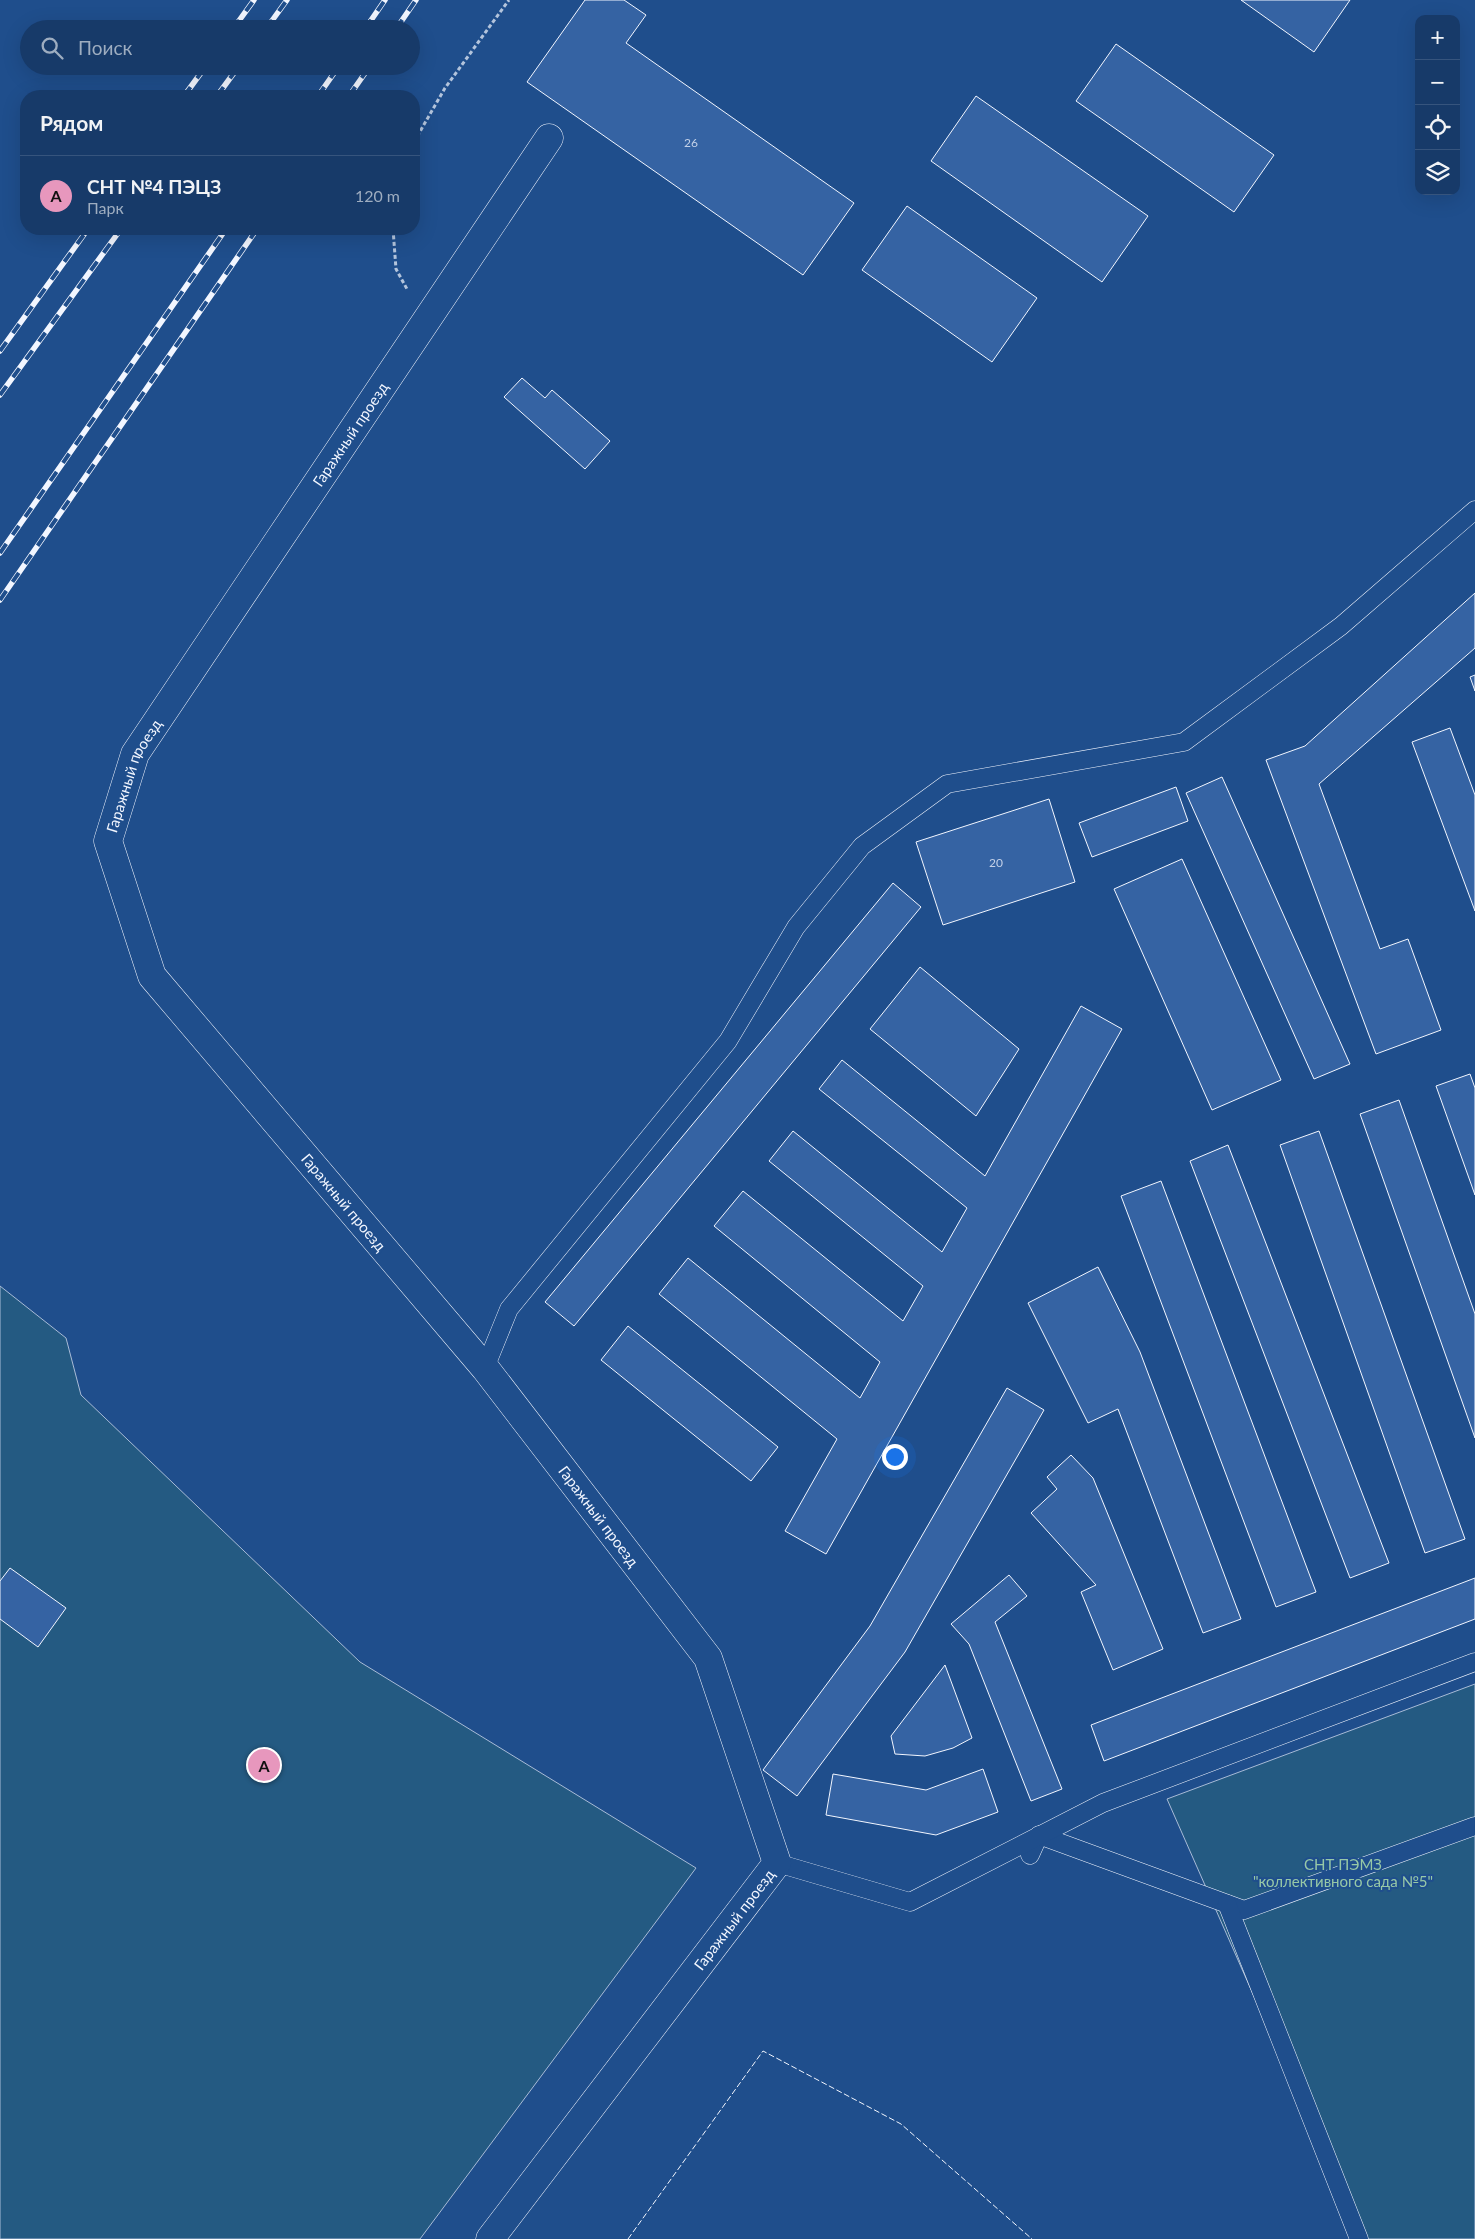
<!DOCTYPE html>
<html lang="ru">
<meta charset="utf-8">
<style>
:root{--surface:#173a69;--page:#244571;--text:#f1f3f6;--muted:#9eadc0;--line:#36547d;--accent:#e797bd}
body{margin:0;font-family:Lato,sans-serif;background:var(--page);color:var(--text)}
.controls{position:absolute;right:15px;top:15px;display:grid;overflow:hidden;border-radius:10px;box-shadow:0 5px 20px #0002}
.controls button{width:45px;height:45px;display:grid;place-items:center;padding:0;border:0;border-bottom:1px solid var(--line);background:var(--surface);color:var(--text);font:25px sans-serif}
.you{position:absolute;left:894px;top:1456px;width:18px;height:18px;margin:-12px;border:4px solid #fff;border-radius:50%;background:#1a73e8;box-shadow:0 0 0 8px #1a73e833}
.badge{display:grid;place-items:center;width:32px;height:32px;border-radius:50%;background:var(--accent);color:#111;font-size:16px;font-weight:700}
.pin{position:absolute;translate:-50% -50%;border:2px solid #fff;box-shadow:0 1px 5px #0006}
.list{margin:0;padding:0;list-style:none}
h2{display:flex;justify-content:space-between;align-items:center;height:65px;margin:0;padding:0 20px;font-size:21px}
h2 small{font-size:16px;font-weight:400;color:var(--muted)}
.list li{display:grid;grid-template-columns:32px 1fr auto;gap:15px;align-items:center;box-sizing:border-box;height:80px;padding:0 20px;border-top:1px solid var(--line)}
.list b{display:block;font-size:19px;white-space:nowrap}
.list p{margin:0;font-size:16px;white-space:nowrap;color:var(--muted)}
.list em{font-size:16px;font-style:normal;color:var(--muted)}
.icon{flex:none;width:28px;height:28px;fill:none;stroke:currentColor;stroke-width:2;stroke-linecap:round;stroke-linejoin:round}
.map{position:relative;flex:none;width:1475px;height:2239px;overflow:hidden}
.search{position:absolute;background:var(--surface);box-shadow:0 5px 20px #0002;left:20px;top:20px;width:400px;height:55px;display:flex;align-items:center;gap:12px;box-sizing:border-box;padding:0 18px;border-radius:28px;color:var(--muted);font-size:19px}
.panel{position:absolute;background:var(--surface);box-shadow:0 5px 20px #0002;left:20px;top:90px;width:400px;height:145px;border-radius:20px}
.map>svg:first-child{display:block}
.green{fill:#245a82;stroke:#a8bbd7}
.building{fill:#3563a3;stroke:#f2f6ff}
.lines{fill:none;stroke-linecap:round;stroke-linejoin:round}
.service-casing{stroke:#f2f6ff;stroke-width:19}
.minor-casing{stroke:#f2f6ff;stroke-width:29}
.path{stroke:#b3c4dc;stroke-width:3;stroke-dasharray:4 2.5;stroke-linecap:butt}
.service{stroke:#1f4e8c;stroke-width:18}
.minor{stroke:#1f4e8c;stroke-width:28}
.rail-casing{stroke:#f2f6ff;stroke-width:5.5}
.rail{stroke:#1f4e8c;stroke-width:4;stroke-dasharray:11;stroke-linecap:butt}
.fence{stroke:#f2f6ff;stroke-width:1;stroke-dasharray:6 2.5;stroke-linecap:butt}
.labels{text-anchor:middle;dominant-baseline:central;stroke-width:4;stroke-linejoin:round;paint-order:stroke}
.number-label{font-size:12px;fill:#c3d1e8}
.street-label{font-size:15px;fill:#f2f6ff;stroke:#1f4e8c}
.park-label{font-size:15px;fill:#97c8a6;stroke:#1f4e8c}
</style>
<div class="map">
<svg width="1475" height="2239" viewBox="0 0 1475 2239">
<rect width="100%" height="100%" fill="#1f4e8c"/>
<!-- green -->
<g class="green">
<path d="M0,1286L66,1338L81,1395L360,1662L696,1868L420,2239H0Z"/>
<path d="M1475,1684V2239H1361L1167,1799Z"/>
</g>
<!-- building -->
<g class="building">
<path d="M585,0H624L646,15L626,43L854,203L803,275L527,82Z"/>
<path d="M1241,0H1350L1314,52Z"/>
<path d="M1116,44L1274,155L1234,212L1076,101Z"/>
<path d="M976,96L1148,216L1102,282L931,161Z"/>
<path d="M907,206L1037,298L992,362L862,270Z"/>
<path d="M522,378L545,398L552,390L610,441L585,469L504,397Z"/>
<path d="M1475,593V648L1319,784L1380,949L1408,939L1441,1030L1376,1054L1266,760L1305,746Z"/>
<path d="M1475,675V691L1470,677Z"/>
<path d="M1450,728L1475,795V911L1412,742Z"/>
<path d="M1222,777L1350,1064L1314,1079L1186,793Z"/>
<path d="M1176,787L1188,821L1092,857L1079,823Z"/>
<path d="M1049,799L1075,882L943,925L916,842Z"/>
<path d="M1182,859L1281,1080L1212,1110L1114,889Z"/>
<path d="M893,883L921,907L574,1326L545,1302Z"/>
<path d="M920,967L1019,1049L976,1116L870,1029Z"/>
<path d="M1081,1006L1122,1029L826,1554L785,1531L837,1439L659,1294L688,1258L860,1398L880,1362L714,1226L743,1191L903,1321L923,1286L769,1161L793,1131L942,1252L967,1208L819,1089L842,1060L985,1176Z"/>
<path d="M1470,1074L1475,1088V1195L1436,1086Z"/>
<path d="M1399,1100L1475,1314V1438L1360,1114Z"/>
<path d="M1319,1131L1465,1539L1425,1553L1280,1145Z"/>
<path d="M1228,1145L1389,1563L1350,1578L1190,1161Z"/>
<path d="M1161,1181L1316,1592L1276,1607L1121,1196Z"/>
<path d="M1098,1267L1140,1352L1241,1619L1203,1633L1118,1409L1088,1423L1028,1303Z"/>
<path d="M628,1326L778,1447L751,1481L601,1360Z"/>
<path d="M1007,1388L1044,1410L905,1652L797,1796L763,1770L870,1626Z"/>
<path d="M1071,1455L1093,1478L1163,1649L1113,1670L1081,1592L1096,1585L1031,1513L1057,1489L1047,1477Z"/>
<path d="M10,1568L66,1608L38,1647L0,1619V1581Z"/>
<path d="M1009,1575L1027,1596L995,1622L1062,1789L1031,1801L969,1644L951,1624Z"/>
<path d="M1475,1578V1619L1104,1761L1091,1725Z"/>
<path d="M945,1665L972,1738L953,1748L925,1756L895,1754L891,1736Z"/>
<path d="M983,1769L998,1812L936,1835L826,1815L833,1774L926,1790Z"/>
</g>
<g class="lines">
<defs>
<g id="service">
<path d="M485,1368L509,1309L728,1041L796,927L862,846L947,784L1184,742L1341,626L1475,510"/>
<path d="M1030,1855L1039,1835L1244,1910L1475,1826"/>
<path d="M777,1863L910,1902L1103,1803L1475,1662"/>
<path d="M1227,1904L1359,2239"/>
</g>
<g id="minor">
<path id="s1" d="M490,2239L777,1863L708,1658L485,1368L152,976L108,841L135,754L549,138"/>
</g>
</defs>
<!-- service casing -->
<use href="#service" class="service-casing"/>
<!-- minor casing -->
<use href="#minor" class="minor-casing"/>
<!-- path -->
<g class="path">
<path d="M414,142L445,88L509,0"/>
<path d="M393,229L396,269L407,289"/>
</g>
<!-- service -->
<use href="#service" class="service"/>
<!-- minor -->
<use href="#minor" class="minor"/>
<defs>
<g id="rail">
<path d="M233,29L254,0"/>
<path d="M266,29L287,0"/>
<path d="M365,29L385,0"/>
<path d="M396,29L416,0"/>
<path d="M184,96L206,66"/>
<path d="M217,96L239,66"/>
<path d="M318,96L339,66"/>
<path d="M349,96L370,66"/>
<path d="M0,351L88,229"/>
<path d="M0,395L121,229"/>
<path d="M0,553L226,229"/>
<path d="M0,600L257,229"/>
</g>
</defs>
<!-- rail casing -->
<use href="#rail" class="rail-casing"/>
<!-- rail -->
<use href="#rail" class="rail"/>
<!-- fence -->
<path class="fence" d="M628,2239L763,2051L901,2124L1032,2239"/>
</g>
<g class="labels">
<!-- number labels -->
<g class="number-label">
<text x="691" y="142">26</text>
<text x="996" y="862">20</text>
</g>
<!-- street labels -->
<g class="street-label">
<text stroke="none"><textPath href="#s1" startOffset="2188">Гаражный проезд</textPath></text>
<text stroke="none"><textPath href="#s1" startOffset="1782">Гаражный проезд</textPath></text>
<text transform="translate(344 1202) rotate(50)">Гаражный проезд</text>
<text transform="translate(599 1516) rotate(53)">Гаражный проезд</text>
<text stroke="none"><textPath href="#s1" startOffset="402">Гаражный проезд</textPath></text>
</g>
<!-- park labels -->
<g class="park-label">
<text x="1343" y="1864">СНТ ПЭМЗ<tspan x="1343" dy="17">"коллективного сада №5"</tspan></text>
</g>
</g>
</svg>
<div class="controls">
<button>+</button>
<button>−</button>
<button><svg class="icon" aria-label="locate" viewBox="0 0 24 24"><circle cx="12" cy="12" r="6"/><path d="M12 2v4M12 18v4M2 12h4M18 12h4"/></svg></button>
<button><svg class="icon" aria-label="layers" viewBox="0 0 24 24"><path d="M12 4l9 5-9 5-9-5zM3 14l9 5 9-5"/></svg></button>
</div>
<div class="you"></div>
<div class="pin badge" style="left:264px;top:1765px">A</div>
<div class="search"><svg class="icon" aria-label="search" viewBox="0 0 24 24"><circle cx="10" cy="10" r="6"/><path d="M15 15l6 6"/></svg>Поиск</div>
<section class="panel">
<h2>Рядом<small></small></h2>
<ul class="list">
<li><span class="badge">A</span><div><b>СНТ №4 ПЭЦЗ</b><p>Парк</p></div><em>120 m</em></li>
</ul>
</section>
</div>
